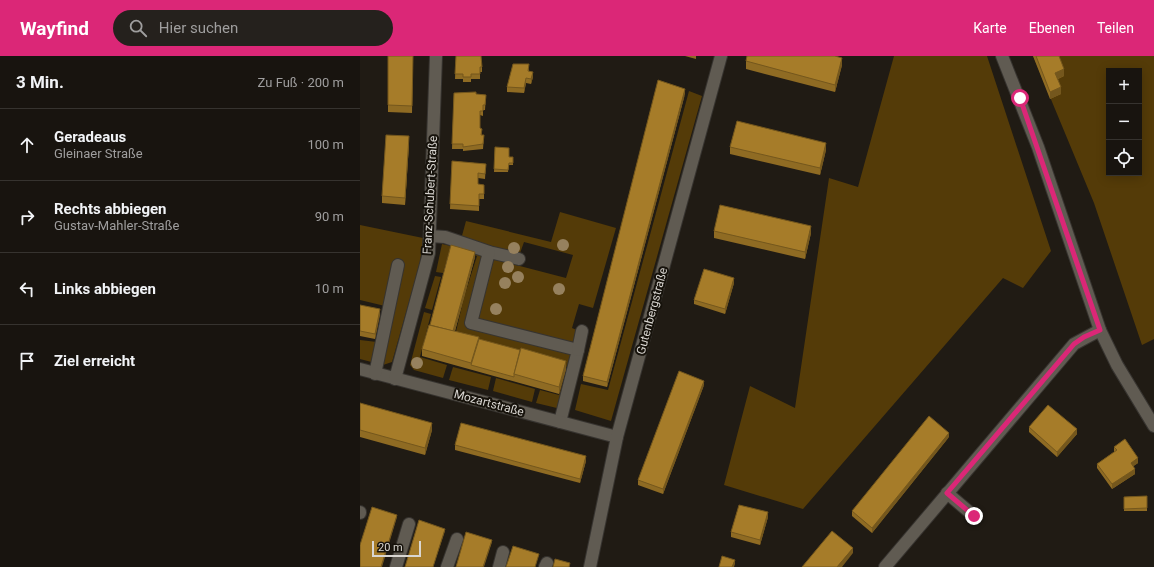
<!DOCTYPE html>
<html lang="de">
<meta charset="utf-8">
<style>
:root{--surface:#18140f;--page:#25211d;--text:#f1f3f6;--muted:#9f9e9e;--line:#36332f;--accent:#db2777}
body{margin:0;font-family:Roboto,sans-serif;background:var(--page);color:var(--text)}
.controls{position:absolute;right:12px;top:12px;display:grid;overflow:hidden;border-radius:0px;box-shadow:0 2px 10px #0003}
.controls button{width:36px;height:36px;display:grid;place-items:center;padding:0;border:0;border-bottom:1px solid var(--line);background:var(--surface);color:var(--text);font:20px sans-serif}
.scale{position:absolute;left:12px;bottom:10px;width:49px;box-sizing:border-box;padding-left:4px;border:2px solid #d9d6d1;border-top:0;font-size:11px;line-height:14px;white-space:nowrap;color:#d9d6d1;-webkit-text-stroke:3px #16120b;paint-order:stroke}
.stop{position:absolute;width:12px;height:12px;margin:-9px;border:3px solid #db2777;border-radius:50%;background:#fff}
.stop.end{background:#db2777;border-color:#fff;box-shadow:0 1px 4px #0008}
.list{margin:0;padding:0;list-style:none}
h2{display:flex;justify-content:space-between;align-items:center;height:52px;margin:0;padding:0 16px;font-size:17px}
h2 small{font-size:13px;font-weight:400;color:var(--muted)}
.list li{display:grid;grid-template-columns:26px 1fr auto;gap:12px;align-items:center;box-sizing:border-box;height:72px;padding:0 16px;border-top:1px solid var(--line)}
.list b{display:block;font-size:15px;white-space:nowrap}
.list p{margin:0;font-size:13px;white-space:nowrap;color:var(--muted)}
.list em{font-size:13px;font-style:normal;color:var(--muted)}
.icon{flex:none;width:22px;height:22px;fill:none;stroke:currentColor;stroke-width:2;stroke-linecap:round;stroke-linejoin:round}
.map{position:relative;flex:none;width:794px;height:511px;overflow:hidden}
header{display:flex;align-items:center;gap:24px;box-sizing:border-box;height:56px;padding:0 20px;background:var(--accent);color:#fff}
header strong{font-size:19px}
nav{display:flex;gap:22px;margin-inline-start:auto;font-size:14px}
.search{width:280px;height:36px;background:var(--page);display:flex;align-items:center;gap:10px;box-sizing:border-box;padding:0 14px;border-radius:22px;color:var(--muted);font-size:15px}
main{display:flex}
aside{flex:1;background:var(--surface)}
.map>svg:first-child{display:block}
.green{fill:#543b08;fill-rule:evenodd}
.lines{fill:none;stroke-linecap:round;stroke-linejoin:round}
.minor-casing{stroke:#373430;stroke-width:14}
.minor{stroke:#605b52;stroke-width:12}
.tree{fill:#96815e}
.wall{fill:#8f6b23}
.shaded-wall{fill:#74571d}
.building{fill:#a67c29;stroke:#74571d}
.route{stroke:#db2777;stroke-width:5}
.labels{text-anchor:middle;dominant-baseline:central;stroke-width:4;stroke-linejoin:round;paint-order:stroke}
.street-label{font-size:12px;fill:#d9d6d1;stroke:#16120b}
</style>
<header>
<strong>Wayfind</strong>
<div class="search"><svg class="icon" aria-label="search" viewBox="0 0 24 24"><circle cx="10" cy="10" r="6"/><path d="M15 15l6 6"/></svg>Hier suchen</div>
<nav><a>Karte</a><a>Ebenen</a><a>Teilen</a></nav>
</header>
<main>
<aside>
<h2>3 Min.<small>Zu Fuß · 200 m</small></h2>
<ul class="list">
<li><svg class="icon" aria-label="ahead" viewBox="0 0 24 24"><path d="M12 20V5M6 11l6-6 6 6"/></svg><div><b>Geradeaus</b><p>Gleinaer Straße</p></div><em>100 m</em></li>
<li><svg class="icon" aria-label="right" viewBox="0 0 24 24"><path d="M7 20v-9h11M14 6l5 5-5 5"/></svg><div><b>Rechts abbiegen</b><p>Gustav-Mahler-Straße</p></div><em>90 m</em></li>
<li><svg class="icon" aria-label="left" viewBox="0 0 24 24"><path d="M17 20v-9H6M10 6l-5 5 5 5"/></svg><div><b>Links abbiegen</b></div><em>10 m</em></li>
<li><svg class="icon" aria-label="arrive" viewBox="0 0 24 24"><path d="M6 21V4h12l-3 4 3 4H6"/></svg><div><b>Ziel erreicht</b></div></li>
</ul>
</aside>
<div class="map">
<svg width="794" height="511" viewBox="0 0 794 511">
<rect width="100%" height="100%" fill="#201b14"/>
<!-- green -->
<g class="green">
<path d="M534,0H627L691,195L663,232L643,222L443,453L364,429L390,330L435,352L469,122L498,131Z"/>
<path d="M673,0H794V283L782,289L734,147ZM749,15H779V117H749Z"/>
<path d="M329,35L342,40L251,365L215,354L221,328L248,334Z"/>
<path d="M200,156L256,172L233,252L219,248L212,272L219,275L215,290L114,263L130,199L156,204V209L206,222L213,199L164,186L159,200L100,187L106,165L191,186Z"/>
<path d="M0,169L63,182L60,207L32,306L23,309L0,303V284L17,286L25,250L0,244Z"/>
<path d="M82,188L96,191L90,193L83,217L76,216Z"/>
<path d="M98,195L127,198L110,268L216,295L201,353L176,347L180,334L199,339L207,311L95,280L104,241L117,200Z"/>
<path d="M75,220L81,221L72,254L65,252Z"/>
<path d="M64,256L71,258L60,301L87,309L83,322L54,314L50,309Z"/>
<path d="M93,311L131,321L128,334L89,324Z"/>
<path d="M136,322L175,333L172,346L133,335Z"/>
</g>
<g class="lines">
<defs>
<g id="minor">
<path d="M642,0L678,91L740,274L757,309L794,370"/>
<path d="M70,180L85,181L129,196L159,203"/>
<path d="M129,196L111,267L218,294L200,366"/>
<path d="M218,294L222,275"/>
<path d="M0,313L257,381"/>
<path d="M15,318L38,209"/>
<path d="M35,323L69,197L76,0"/>
<path d="M587,437L614,460"/>
<path d="M0,457V456"/>
<path d="M36,511L49,468"/>
<path d="M87,511L97,483"/>
<path d="M139,511L143,496"/>
<path d="M185,511L187,507"/>
<path d="M230,511L257,381L361,0"/>
<path d="M525,511L714,288L740,274"/>
</g>
</defs>
<!-- minor casing -->
<use href="#minor" class="minor-casing"/>
<!-- minor -->
<use href="#minor" class="minor"/>
</g>
<!-- trees -->
<g class="tree">
<circle cx="203" cy="189" r="6"/>
<circle cx="154" cy="192" r="6"/>
<circle cx="148" cy="211" r="6"/>
<circle cx="158" cy="221" r="6"/>
<circle cx="145" cy="227" r="6"/>
<circle cx="199" cy="233" r="6"/>
<circle cx="136" cy="253" r="6"/>
<circle cx="57" cy="307" r="6"/>
</g>
<!-- wall -->
<g class="wall">
<path d="M28,0H53L52,57L28,56Z"/>
<path d="M96,0L122,11V16H120V23H111V26H103V23H95Z"/>
<path d="M325,0H336V3Z"/>
<path d="M673,0H699L704,20L698,23L701,38L690,43Z"/>
<path d="M386,5L482,9L475,36L386,13Z"/>
<path d="M169,13V15L173,21L171,28L166,27L164,37L147,36V31Z"/>
<path d="M94,37L116,38L126,39L125,54H123V60L120,59V72L122,79H124L123,93L103,95V93H92Z"/>
<path d="M325,38L247,331L223,325V320Z"/>
<path d="M49,87L45,149L22,147V140Z"/>
<path d="M135,91L153,103V109H149L148,116H134Z"/>
<path d="M370,91L466,94L460,119L370,98Z"/>
<path d="M92,105L126,108L125,123L118,122V128L124,129V143H119V155L90,153Z"/>
<path d="M354,175L451,177L445,203L354,182Z"/>
<path d="M115,201L95,275L206,313L199,338L62,300V293L70,269Z"/>
<path d="M374,227L365,258L334,248V244Z"/>
<path d="M0,249L20,258L15,283L0,280Z"/>
<path d="M344,329L303,438L278,429V424Z"/>
<path d="M0,347L72,374L65,399L0,381Z"/>
<path d="M669,371L717,378L697,401L669,376Z"/>
<path d="M589,381L512,477L492,460V455Z"/>
<path d="M95,389L226,405L220,427L95,394Z"/>
<path d="M754,391L778,407L773,410L775,418L752,433L737,412V408L754,396Z"/>
<path d="M787,440V455H764V441Z"/>
<path d="M408,461L400,489L371,481V476Z"/>
</g>
<!-- shaded-wall -->
<g class="shaded-wall">
<path d="M482,2V9L475,36V29Z"/>
<path d="M704,13V20L695,24V17Z"/>
<path d="M173,16V21L171,28V23Z"/>
<path d="M166,22V27L164,37V32Z"/>
<path d="M701,31V38L690,43V36Z"/>
<path d="M325,33V38L247,331V326Z"/>
<path d="M49,80V87L45,149V142Z"/>
<path d="M466,87V94L460,119V112Z"/>
<path d="M451,170V177L445,203V196Z"/>
<path d="M115,196V201L93,282V277Z"/>
<path d="M374,222V227L365,258V253Z"/>
<path d="M20,253V258L15,283V278Z"/>
<path d="M206,305V313L199,338V331Z"/>
<path d="M344,325V329L303,438V433Z"/>
<path d="M72,367V374L65,399V392Z"/>
<path d="M717,373V378L697,401V396Z"/>
<path d="M589,377V381L512,477V472Z"/>
<path d="M226,400V405L220,427V423Z"/>
<path d="M778,402V407L771,412V407Z"/>
<path d="M775,413V418L752,433V428Z"/>
<path d="M408,456V461L400,489V484Z"/>
<path d="M37,459V461L22,511H21Z"/>
<path d="M85,473V475L73,511Z"/>
<path d="M132,484V486L124,511H123Z"/>
<path d="M493,492V497L482,511H477Z"/>
<path d="M375,504V508L374,511H372Z"/>
</g>
<!-- building -->
<g class="building">
<path d="M28,0H53L52,50L28,49Z"/>
<path d="M96,0H121L122,11H120V18H111V21H103V18H95Z"/>
<path d="M387,0H475L482,2L475,29L386,5Z"/>
<path d="M676,0H699L704,13L695,17L701,31L690,36Z"/>
<path d="M153,8H169L168,15L173,16L171,23L166,22L164,32L147,31Z"/>
<path d="M298,24L325,33L247,326L223,320Z"/>
<path d="M116,36V38L126,39L125,49H123V55H120V72L122,73L121,79H124L123,88L103,91V88H92L94,37Z"/>
<path d="M377,65L466,87L460,112L370,91Z"/>
<path d="M26,79L49,80L45,142L22,140Z"/>
<path d="M135,91L149,92V101H153V107H149L148,114L134,113Z"/>
<path d="M92,105L126,108L125,118L118,117V128L124,129V138H119V150L90,148Z"/>
<path d="M360,149L451,170L445,196L354,175Z"/>
<path d="M91,189L115,196L93,275L70,269Z"/>
<path d="M344,213L374,222L365,253L334,244Z"/>
<path d="M0,249L20,253L15,278L0,275Z"/>
<path d="M69,269L119,281L111,307L62,293Z"/>
<path d="M119,283L160,294L154,318V321L111,309Z"/>
<path d="M161,292L206,305L199,331L154,318Z"/>
<path d="M319,315L344,325L303,433L278,424Z"/>
<path d="M0,347L72,367L65,392L0,374Z"/>
<path d="M688,349L717,373L697,396L669,371Z"/>
<path d="M569,360L589,377L512,472L492,455Z"/>
<path d="M101,367L226,400L220,423L95,389Z"/>
<path d="M765,383L778,402L771,407L775,413L752,428L737,408L757,394L754,391Z"/>
<path d="M787,440V452L764,453V441Z"/>
<path d="M379,449L408,456L400,484L371,476Z"/>
<path d="M12,451L37,459L21,511H0V489Z"/>
<path d="M59,464L85,473L73,511H45Z"/>
<path d="M472,475L493,492L477,511H442Z"/>
<path d="M106,476L132,484L123,511H96Z"/>
<path d="M153,490L179,498L175,511H146Z"/>
<path d="M362,500L375,504L372,511H359Z"/>
<path d="M195,503L210,507L209,511H193Z"/>
</g>
<g class="lines">
<!-- route -->
<path class="route" d="M614,460L587,437L714,288L724,281L740,274L660,42"/>
</g>
<g class="labels">
<!-- street labels -->
<g class="street-label">
<text transform="translate(70 139) rotate(-87)">Franz-Schubert-Straße</text>
<text transform="translate(292 255) rotate(-75)">Gutenbergstraße</text>
<text transform="translate(129 347) rotate(15)">Mozartstraße</text>
</g>
</g>
</svg>
<div class="controls">
<button>+</button>
<button>−</button>
<button><svg class="icon" aria-label="locate" viewBox="0 0 24 24"><circle cx="12" cy="12" r="6"/><path d="M12 2v4M12 18v4M2 12h4M18 12h4"/></svg></button>
</div>
<div class="scale">20 m</div>
<div class="stop" style="left:660px;top:42px"></div>
<div class="stop end" style="left:614px;top:460px"></div>
</div>
</main>
